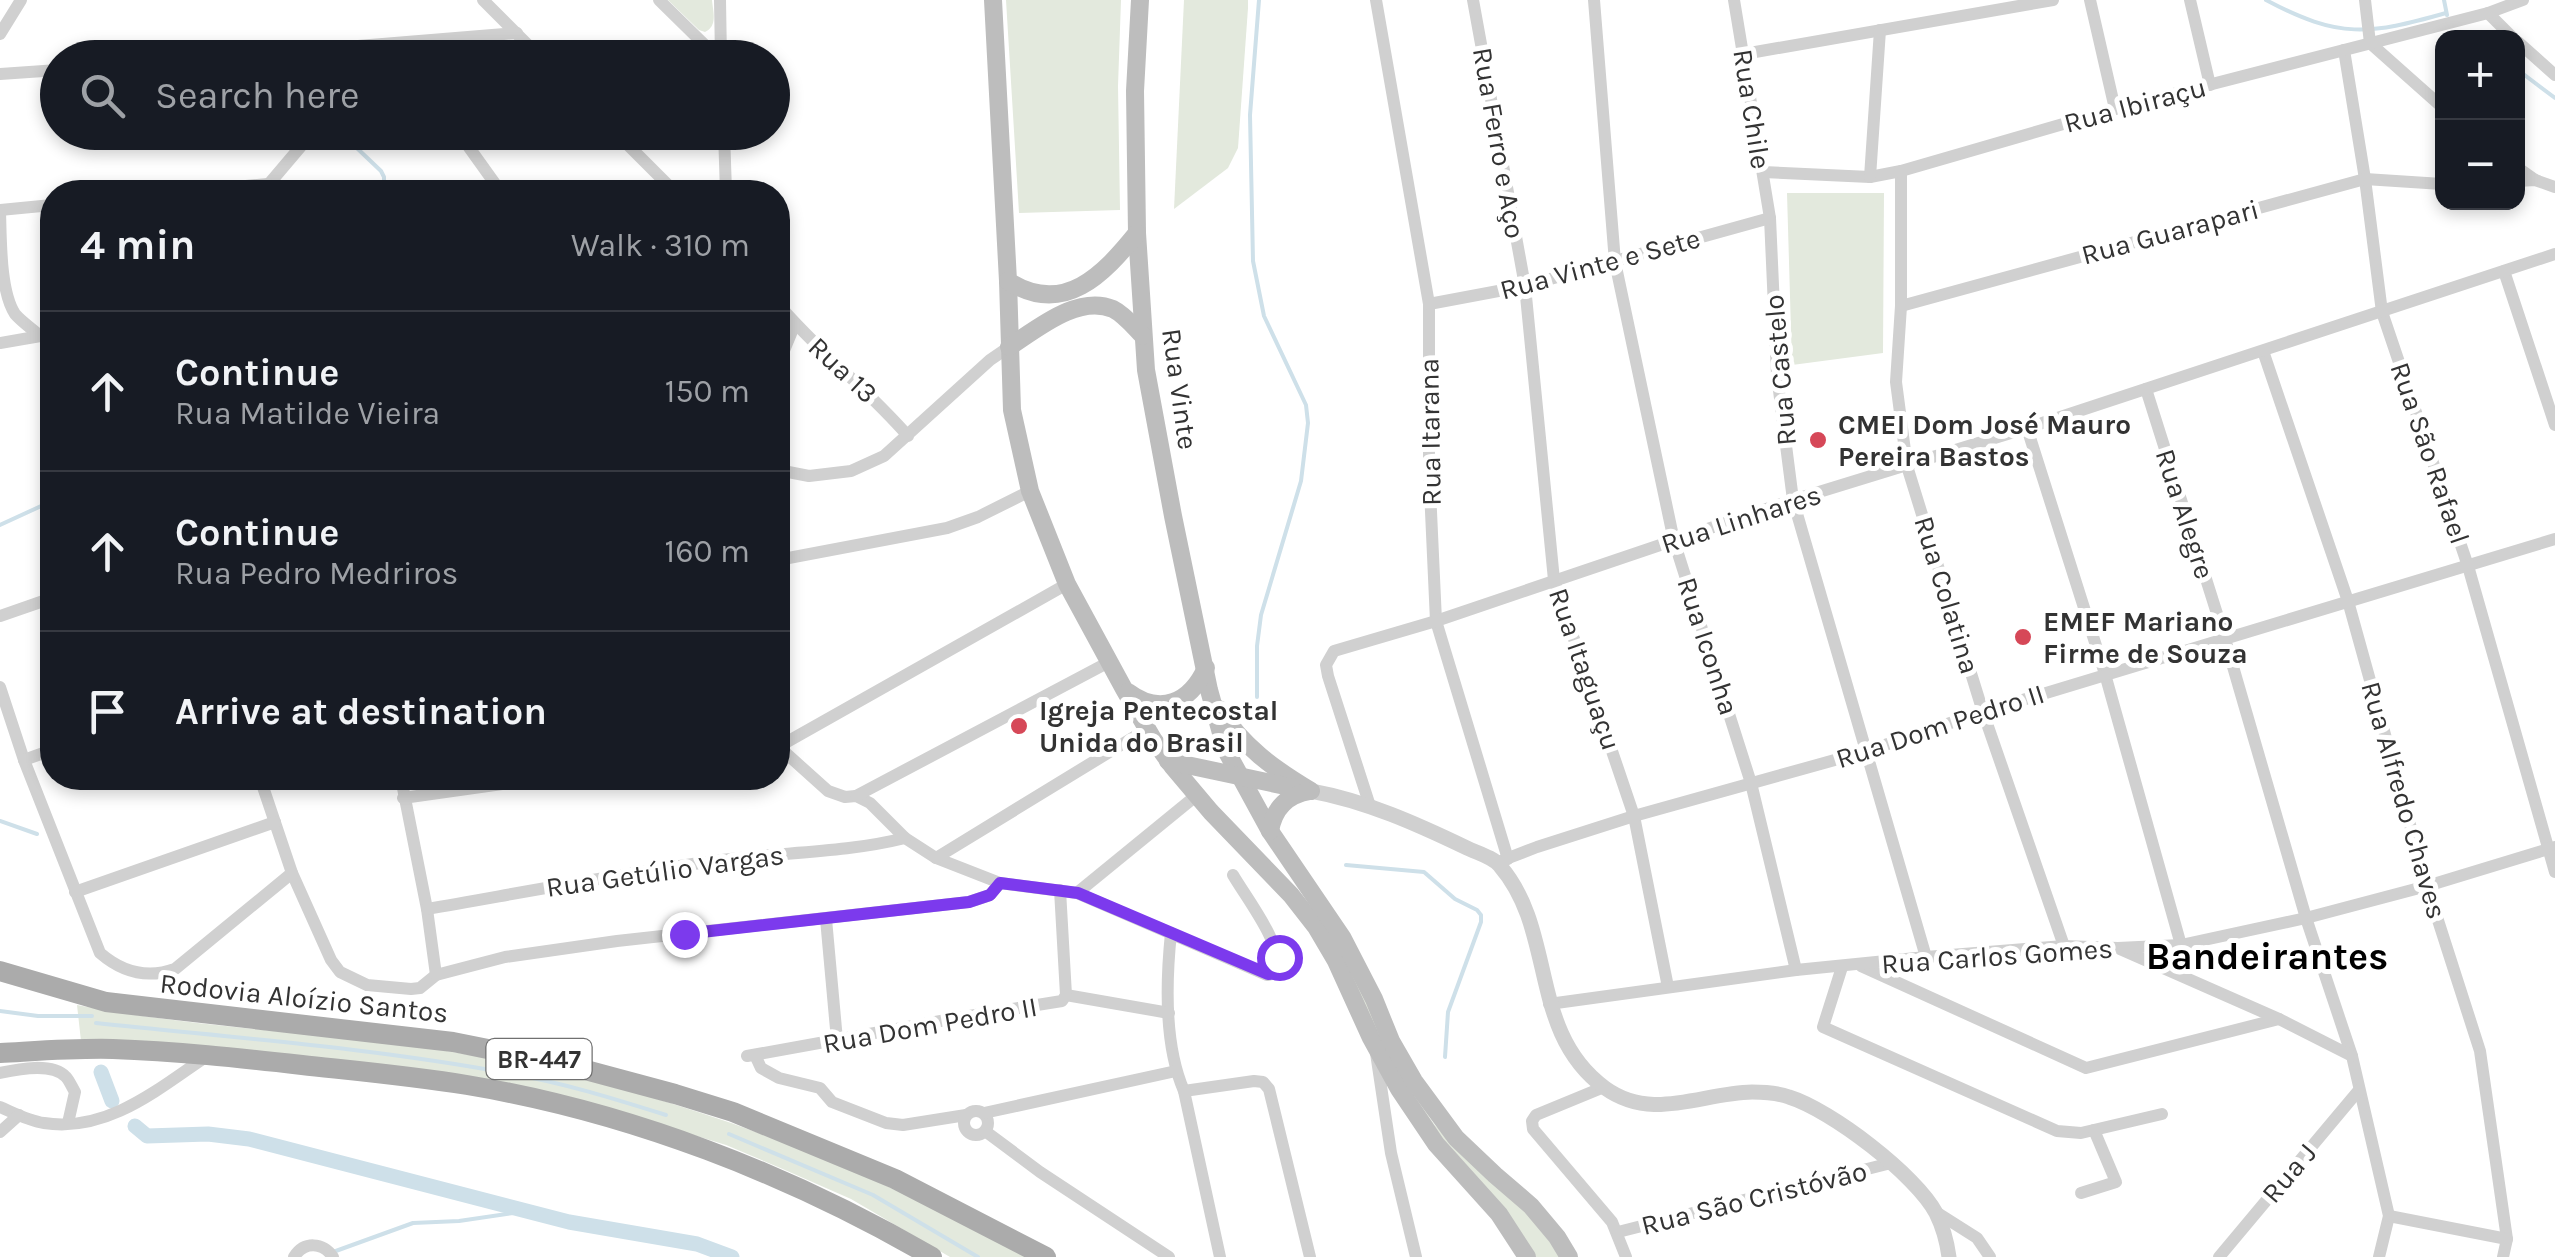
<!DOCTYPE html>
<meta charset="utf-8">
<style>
:root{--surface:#171b24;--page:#242831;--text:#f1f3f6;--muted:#9ea1a6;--line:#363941}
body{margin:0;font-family:Karla,sans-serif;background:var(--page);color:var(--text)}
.controls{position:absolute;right:30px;top:30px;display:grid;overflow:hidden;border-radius:20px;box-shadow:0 5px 15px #0003}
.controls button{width:90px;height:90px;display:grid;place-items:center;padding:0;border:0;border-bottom:2px solid var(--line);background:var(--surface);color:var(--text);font:50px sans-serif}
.stop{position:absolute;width:30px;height:30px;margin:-22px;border:8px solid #7c3aed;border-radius:50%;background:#fff}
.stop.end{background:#7c3aed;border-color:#fff;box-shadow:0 2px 10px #0008}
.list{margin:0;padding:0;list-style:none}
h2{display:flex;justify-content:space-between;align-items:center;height:130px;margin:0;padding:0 40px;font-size:42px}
h2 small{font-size:32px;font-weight:400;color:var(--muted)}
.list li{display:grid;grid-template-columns:65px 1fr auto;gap:30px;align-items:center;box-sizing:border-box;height:160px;padding:0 40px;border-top:2px solid var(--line)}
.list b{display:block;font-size:38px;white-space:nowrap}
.list p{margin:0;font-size:32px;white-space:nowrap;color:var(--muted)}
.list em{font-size:32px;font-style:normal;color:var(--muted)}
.icon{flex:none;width:55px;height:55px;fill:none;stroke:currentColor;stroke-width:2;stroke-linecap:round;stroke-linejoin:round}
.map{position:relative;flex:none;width:2555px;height:1257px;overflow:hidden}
.search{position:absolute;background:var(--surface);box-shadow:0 5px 15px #0003;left:40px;top:40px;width:750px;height:110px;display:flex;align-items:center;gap:25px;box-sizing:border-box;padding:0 35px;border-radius:55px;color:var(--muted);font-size:38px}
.panel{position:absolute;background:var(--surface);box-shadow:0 5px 15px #0003;left:40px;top:180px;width:750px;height:610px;border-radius:40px}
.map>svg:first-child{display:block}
.green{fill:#e3e9dd}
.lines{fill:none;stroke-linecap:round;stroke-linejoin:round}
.stream{stroke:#cee0e9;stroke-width:4}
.canal{stroke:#cee0e9;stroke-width:15}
.minor{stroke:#d0d0d0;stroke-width:12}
.tertiary{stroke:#d0d0d0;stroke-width:15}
.secondary{stroke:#bdbdbd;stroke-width:18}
.primary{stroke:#ababab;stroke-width:20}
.route{stroke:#7c3aed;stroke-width:12}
.poi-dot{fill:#d64858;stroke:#fff;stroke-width:4}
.labels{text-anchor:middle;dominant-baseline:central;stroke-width:10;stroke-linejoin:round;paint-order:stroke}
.shield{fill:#fff;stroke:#707070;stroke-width:2.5}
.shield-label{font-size:25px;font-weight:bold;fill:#333}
.street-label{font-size:28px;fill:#333;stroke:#fff}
.poi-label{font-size:28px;font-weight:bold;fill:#333;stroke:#fff;text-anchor:start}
.district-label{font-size:38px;font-weight:bold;fill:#000;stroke:#fff}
</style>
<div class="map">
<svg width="2555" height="1257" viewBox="0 0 2555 1257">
<rect width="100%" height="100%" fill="#fff"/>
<!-- green -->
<g class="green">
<path d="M668,0H712C713,12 718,26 705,32L699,30Z"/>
<path d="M1006,0H1121L1118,86L1120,210L1019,213Z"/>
<path d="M1184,0H1248V8L1238,148L1228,168L1174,209Z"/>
<path d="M1787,193H1884L1883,353L1792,365Z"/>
<path d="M1349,962L1417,1099L1434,1124L1453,1145L1523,1207L1562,1257H1536C1508,1208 1468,1172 1433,1129C1394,1081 1371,1019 1345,964Z"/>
<path d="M77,1005C201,1029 328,1032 453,1052C593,1075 728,1116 858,1173C916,1198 972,1228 1028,1257H950L851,1199L785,1170L726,1145L586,1102L81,1041Z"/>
</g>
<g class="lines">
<!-- stream -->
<g class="stream">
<path d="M2266,0C2339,39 2369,35 2446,13"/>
<path d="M2444,0L2447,15"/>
<path d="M2518,70L2555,98"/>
<path d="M340,132L381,171L384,177V192"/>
<path d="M0,525L52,501"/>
<path d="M1257,697V646L1261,615L1301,481L1308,423L1306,405L1264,316L1253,261L1250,115L1259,0"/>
<path d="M0,821L37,834"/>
<path d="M1346,865L1424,872L1455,899L1477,910L1481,915V922L1448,1012L1445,1057"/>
<path d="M0,1011L38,1016H92"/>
<path d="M96,1023C235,1038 374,1048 512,1074C564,1083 615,1099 666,1115"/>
<path d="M729,1134L873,1195L978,1257"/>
<path d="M333,1252L413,1223L459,1221L527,1211"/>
</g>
<!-- canal -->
<g class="canal">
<path d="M101,1072L112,1101"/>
<path d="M135,1126L147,1136L208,1134L249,1139L569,1222L697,1244L732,1257"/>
</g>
<!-- minor -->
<g class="minor">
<path d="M483,0L541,58"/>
<path d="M659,0L718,58"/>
<path d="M720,0L721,58"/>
<path d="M1376,0L1429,304V468L1436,621L1508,859"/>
<path d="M1473,0L1525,286L1554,580L1634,816L1668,987"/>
<path d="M1594,0L1615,262L1674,541L1751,783L1796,970"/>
<path d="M1734,0L1770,218L1777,375L1793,500L1926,957"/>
<path d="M2090,0L2115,109"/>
<path d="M2190,0L2210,85"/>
<path d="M2365,0L2370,43L2442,107"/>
<path d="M2488,13L2513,38"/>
<path d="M0,34L21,0"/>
<path d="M2518,42L2555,75"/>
<path d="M2344,50L2365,179L2382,312L2468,566L2555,872"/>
<path d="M1744,54L2053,0"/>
<path d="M211,58L517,33"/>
<path d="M0,74L58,70"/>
<path d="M458,132L501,192"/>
<path d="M615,132L675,192"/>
<path d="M724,132L726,192"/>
<path d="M2518,168L2535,180"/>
<path d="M1901,171V306L1896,382L1907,466L1983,712L2064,946"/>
<path d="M1763,172L1870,177L1901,171L2115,109L2488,13L2523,0"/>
<path d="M1870,177L1880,30"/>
<path d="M2518,181L2535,180L2555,187"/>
<path d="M263,191L313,132"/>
<path d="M180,192L268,184"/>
<path d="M0,210L52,205"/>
<path d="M0,211C1,240 0,291 15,314C22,322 31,328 39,335"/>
<path d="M2504,271L2555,425"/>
<path d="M778,304C818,351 867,389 908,436"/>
<path d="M1429,304L1525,286L1770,218"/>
<path d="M1901,306L2365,179L2442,184"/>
<path d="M0,343L52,334"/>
<path d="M2263,351L2348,601L2427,886L2480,1051L2507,1239L2503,1257"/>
<path d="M778,365L795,324"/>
<path d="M2146,389L2225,639L2306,918L2352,1056L2389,1216L2379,1257"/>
<path d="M2027,428L2105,674L2181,945"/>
<path d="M778,470L809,476L851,471L884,456L990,360L1009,347"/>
<path d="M778,560L947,528L978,517L1030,491"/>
<path d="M0,616L52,598"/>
<path d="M0,687L24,760L100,953C122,972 147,979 175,969L292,873"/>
<path d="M778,747L1067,584"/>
<path d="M779,747L828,791L845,797L856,796L870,803L905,838L936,858L1000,883L1077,893L1267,975L1278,973C1284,946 1247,899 1233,875"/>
<path d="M24,760L52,750"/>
<path d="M260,778L292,873L331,960L340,972L367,985L411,989L420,988L436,975L505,957L617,941L969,902L990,895L1000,883"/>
<path d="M401,778L427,909L436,975"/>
<path d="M856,796L1109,662"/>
<path d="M403,798L545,778"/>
<path d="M1370,806L1328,676L1326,665L1334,651L1436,621L1793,500L2027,428L2555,254"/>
<path d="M936,858L1147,729"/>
<path d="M1498,862L1537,847L1634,816L1867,751L1983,712L2555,539"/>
<path d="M75,892L275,822"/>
<path d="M1077,893L1197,795"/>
<path d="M427,909C525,892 623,873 722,860C783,852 845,853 905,838"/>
<path d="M826,919L837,1040"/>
<path d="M1171,933C1166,981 1164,1045 1184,1091L1220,1257"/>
<path d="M2120,949L2279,1019L2352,1056"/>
<path d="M1861,966L2086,1068L2279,1019"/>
<path d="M1842,967L1823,1027L2057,1131L2081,1133L2162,1114"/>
<path d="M1066,995L1169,1013"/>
<path d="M1549,1004L1796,970L1926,957L2064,946L2118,948L2181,945L2306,918L2427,886L2555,847"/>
<path d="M1376,1053L1391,1153L1416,1257"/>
<path d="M755,1055L761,1068L779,1078L820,1088L832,1102L886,1123L903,1125L966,1115"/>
<path d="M747,1056L957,1018L1062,1001L1066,995L1060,890"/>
<path d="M0,1073C18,1069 52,1062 66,1077C69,1080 73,1089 75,1092L68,1123"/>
<path d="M1604,1087L1536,1115L1532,1121L1533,1129L1612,1222L1626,1257"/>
<path d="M1184,1091L1254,1081L1263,1082L1269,1089L1310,1257"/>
<path d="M0,1107C14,1113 29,1121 44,1123C107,1133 158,1089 207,1056"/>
<circle cx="976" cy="1123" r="12"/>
<path d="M984,1113L1176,1071"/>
<path d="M985,1131L1040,1172L1169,1257"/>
<path d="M0,1132L19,1115"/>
<path d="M2081,1193L2116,1182L2094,1130"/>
<path d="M1936,1212L1977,1238L1990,1257"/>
<path d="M2389,1216L2507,1239"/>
<path d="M1618,1232L1891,1163"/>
<path d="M294,1257C304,1241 323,1242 333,1257"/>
<path d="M2219,1257L2359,1090"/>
</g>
<!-- tertiary -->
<path class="tertiary" d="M1311,791C1366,801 1417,824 1467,848C1477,853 1493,857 1500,866C1557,932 1528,1032 1605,1088C1652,1122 1701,1093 1752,1092C1764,1092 1778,1093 1789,1097C1831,1110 1916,1175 1936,1213C1943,1227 1947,1242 1949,1257"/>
<!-- secondary -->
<g class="secondary">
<path d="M993,0L1008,281L1012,410L1030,491L1067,584L1124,689L1153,739L1173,767L1211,812L1291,895L1316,927L1336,961L1371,1038L1399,1089L1436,1144L1499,1214L1527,1257"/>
<path d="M1140,0L1135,91L1137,233L1146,370L1173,516L1209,690L1221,733L1228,754L1270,831L1342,937L1374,999L1391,1041L1414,1081L1456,1138L1495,1175L1531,1206L1557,1237L1569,1257"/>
<path d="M1008,281C1064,317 1104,274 1137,233"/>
<path d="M1009,347C1037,329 1078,294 1113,309C1125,315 1134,327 1143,336"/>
<path d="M1128,692C1160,716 1190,703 1206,668"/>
<path d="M1219,709C1242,746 1274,769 1311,791"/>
<path d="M1168,761L1295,788"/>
<path d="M1270,831C1274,808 1287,795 1310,791"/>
</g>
<!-- primary -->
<g class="primary">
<path d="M0,971L106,1002L453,1042L567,1065L675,1094L733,1112L895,1179L1046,1257"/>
<path d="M0,1053C38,1051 76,1048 113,1049C176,1051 239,1058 302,1065C357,1071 412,1076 467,1085C630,1112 789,1174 932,1257"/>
</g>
</g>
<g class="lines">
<!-- route -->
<path class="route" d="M684,934L969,902L990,895L1000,883L1078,893L1268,974L1278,973L1280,968L1279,957"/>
</g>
<!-- markers -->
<g class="poi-dot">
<circle cx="1818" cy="440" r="10"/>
<circle cx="2023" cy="637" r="10"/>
<circle cx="1019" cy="726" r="10"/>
</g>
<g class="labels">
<!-- shield labels -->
<rect class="shield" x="486.5" y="1039" width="105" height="40" rx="8"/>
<g class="shield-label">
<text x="539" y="1059">BR-447</text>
</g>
<!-- street labels -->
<g class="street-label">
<text transform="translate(2135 105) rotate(-15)">Rua Ibiraçu</text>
<text transform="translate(1752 109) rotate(81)">Rua Chile</text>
<text transform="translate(1499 143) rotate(80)">Rua Ferro e Aço</text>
<text transform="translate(2170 232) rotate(-15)">Rua Guarapari</text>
<text transform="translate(1600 264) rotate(-15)">Rua Vinte e Sete</text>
<text transform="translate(843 370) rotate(43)">Rua 13</text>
<text transform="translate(1780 370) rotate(-95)">Rua Castelo</text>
<text transform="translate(1180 389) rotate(82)">Rua Vinte</text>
<text transform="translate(1430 432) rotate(-91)">Rua Itarana</text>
<text transform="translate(2430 453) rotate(71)">Rua São Rafael</text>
<text transform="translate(2185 514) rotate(72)">Rua Alegre</text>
<text transform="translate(1741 519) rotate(-18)">Rua Linhares</text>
<text transform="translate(1947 595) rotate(73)">Rua Colatina</text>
<text transform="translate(1708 646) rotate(72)">Rua Iconha</text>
<text transform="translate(1585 669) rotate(71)">Rua Itaguaçu</text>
<text transform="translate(1940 726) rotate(-18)">Rua Dom Pedro II</text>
<text transform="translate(2404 800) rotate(74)">Rua Alfredo Chaves</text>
<text transform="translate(665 871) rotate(-8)">Rua Getúlio Vargas</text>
<text transform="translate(1997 956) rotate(-4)">Rua Carlos Gomes</text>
<text transform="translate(304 998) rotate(6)">Rodovia Aloízio Santos</text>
<text transform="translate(930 1025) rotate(-10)">Rua Dom Pedro II</text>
<text transform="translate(2289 1173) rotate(-50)">Rua J</text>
<text transform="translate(1754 1198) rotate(-14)">Rua São Cristóvão</text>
</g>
<!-- poi labels -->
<g class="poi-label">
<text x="1838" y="424">CMEI Dom José Mauro<tspan x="1838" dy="32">Pereira Bastos</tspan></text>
<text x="2043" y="621">EMEF Mariano<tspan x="2043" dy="32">Firme de Souza</tspan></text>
<text x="1039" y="710">Igreja Pentecostal<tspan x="1039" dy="32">Unida do Brasil</tspan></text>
</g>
<!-- district labels -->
<g class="district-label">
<text x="2267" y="956">Bandeirantes</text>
</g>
</g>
</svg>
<div class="controls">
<button>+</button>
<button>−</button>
</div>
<div class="stop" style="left:1279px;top:957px"></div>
<div class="stop end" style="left:684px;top:934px"></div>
<div class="search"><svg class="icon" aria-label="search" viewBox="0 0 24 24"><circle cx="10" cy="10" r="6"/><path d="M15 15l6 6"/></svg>Search here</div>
<section class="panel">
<h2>4 min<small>Walk · 310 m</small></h2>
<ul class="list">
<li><svg class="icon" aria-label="ahead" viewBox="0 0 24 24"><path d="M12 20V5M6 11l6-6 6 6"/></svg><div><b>Continue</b><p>Rua Matilde Vieira</p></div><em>150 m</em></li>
<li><svg class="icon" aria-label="ahead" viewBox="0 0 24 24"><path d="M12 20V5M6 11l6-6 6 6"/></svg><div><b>Continue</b><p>Rua Pedro Medriros</p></div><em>160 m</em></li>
<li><svg class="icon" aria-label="arrive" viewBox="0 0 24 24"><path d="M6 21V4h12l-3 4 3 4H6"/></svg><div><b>Arrive at destination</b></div></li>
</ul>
</section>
</div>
